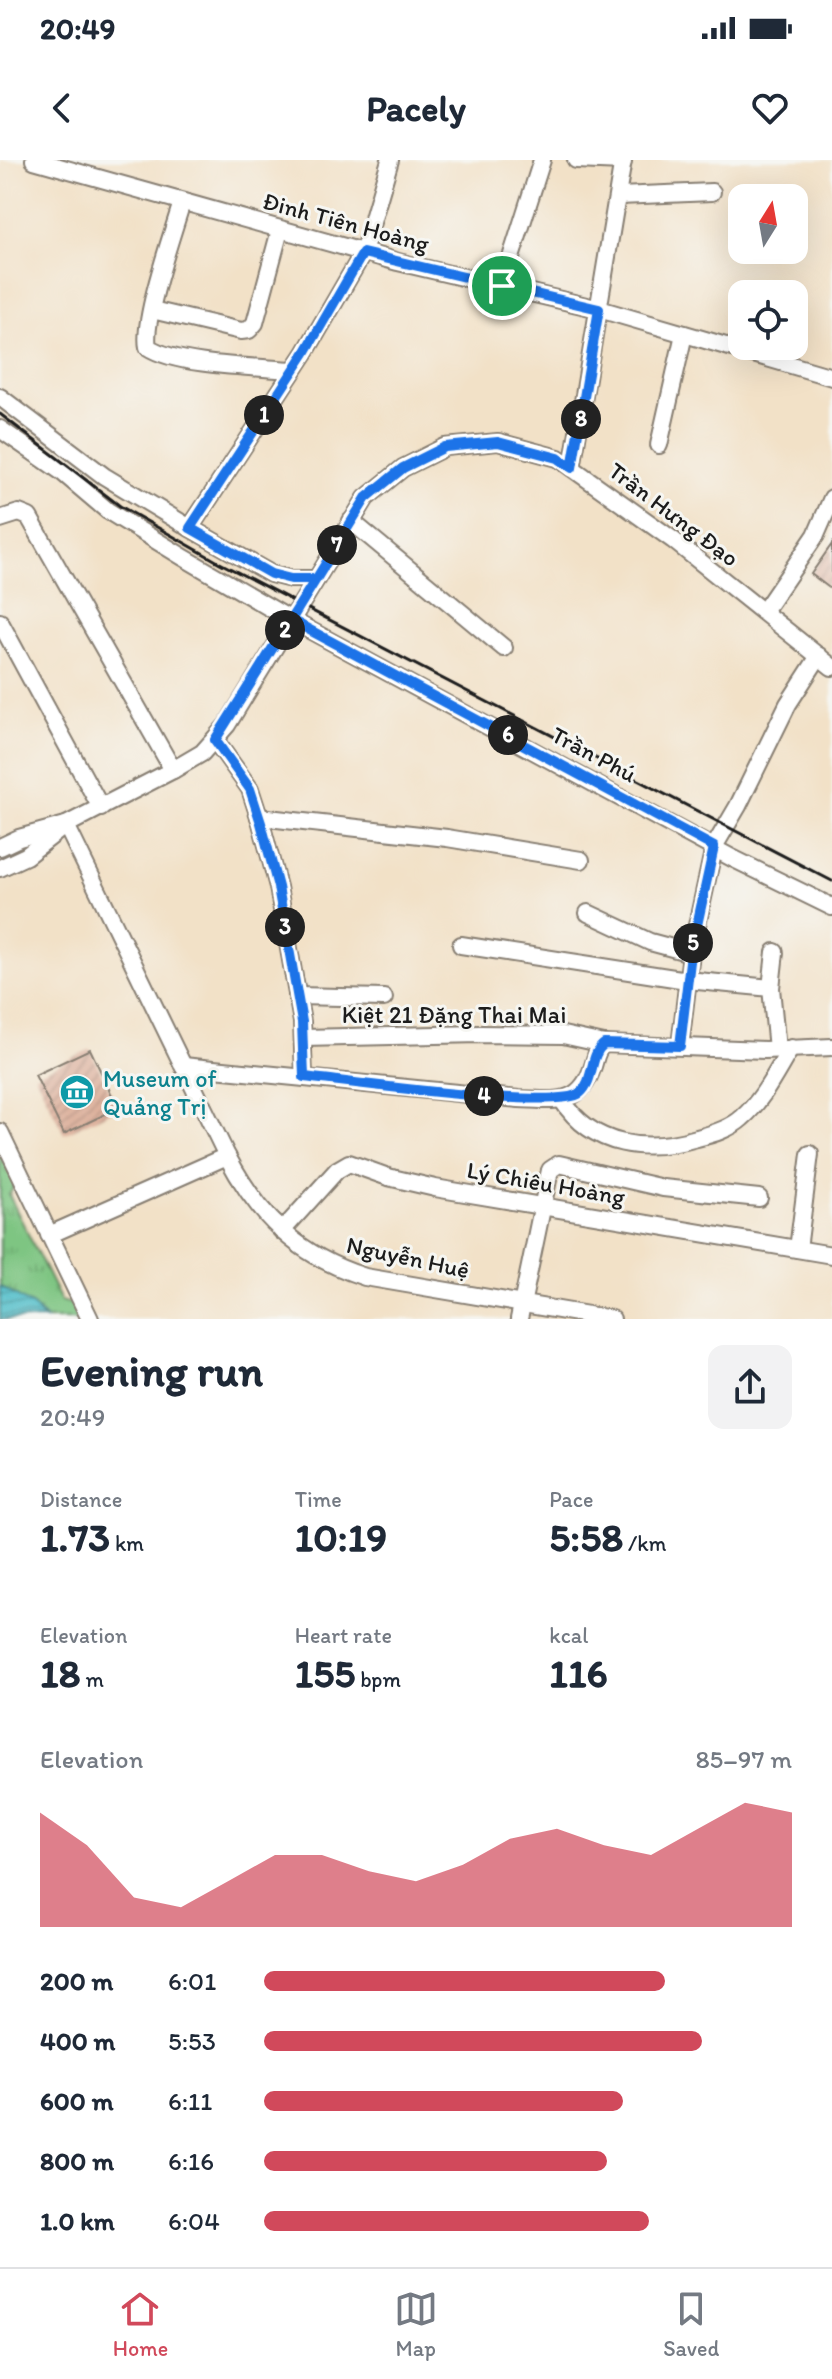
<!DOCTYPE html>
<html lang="en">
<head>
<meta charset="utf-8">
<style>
  body { margin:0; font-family:Itim,sans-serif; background:#f2f2f3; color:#1f2937; height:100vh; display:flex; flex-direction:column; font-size:30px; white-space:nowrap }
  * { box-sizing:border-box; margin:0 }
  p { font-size:26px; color:#747a83 }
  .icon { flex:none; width:44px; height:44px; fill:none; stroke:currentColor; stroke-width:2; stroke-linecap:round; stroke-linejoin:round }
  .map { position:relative; height:1159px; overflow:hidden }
  .side { display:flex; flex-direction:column; background:#fff; flex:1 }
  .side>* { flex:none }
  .needle { width:52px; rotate:11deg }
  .tools { position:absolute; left:728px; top:24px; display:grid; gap:16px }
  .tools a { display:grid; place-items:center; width:80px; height:80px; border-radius:16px; background:#fff; box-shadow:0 8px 32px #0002; font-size:40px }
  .pin { position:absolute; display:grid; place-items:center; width:68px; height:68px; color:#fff; margin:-34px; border:4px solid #fff; border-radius:50%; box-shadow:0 2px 8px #0007 }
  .km { position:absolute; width:40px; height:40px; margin:-20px; border-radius:50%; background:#222; color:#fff; font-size:22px; line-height:40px; text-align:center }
  .round { display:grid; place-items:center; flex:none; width:84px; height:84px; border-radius:16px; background:#f2f2f3 }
  .overview { display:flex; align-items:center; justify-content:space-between; height:136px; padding:0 40px }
  h1 { font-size:44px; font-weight:800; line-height:60px }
  .metrics { display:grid; grid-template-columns:repeat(3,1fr); gap:12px; height:136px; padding:8px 40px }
  .metrics div { display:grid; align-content:center }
  .metrics b { font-size:40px; font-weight:800 }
  .metrics small { font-size:22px; font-weight:400 }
  .metrics p { font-size:22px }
  .chart { height:224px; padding:16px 40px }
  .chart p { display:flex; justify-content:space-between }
  .chart svg { width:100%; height:144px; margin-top:8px; fill:#d1495b; opacity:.7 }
  ul { padding:0 40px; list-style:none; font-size:26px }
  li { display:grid; grid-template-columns:128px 96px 1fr; align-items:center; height:60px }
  li i { height:20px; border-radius:10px; background:#d1495b }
  .status { display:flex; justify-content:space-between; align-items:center; height:56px; padding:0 40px; background:#fff; direction:ltr }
  .status svg { height:22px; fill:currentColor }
  header { display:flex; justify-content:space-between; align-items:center; height:104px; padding:0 40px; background:#fff; font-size:36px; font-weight:800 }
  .tabs { display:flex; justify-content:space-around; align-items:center; height:112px; border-top:2px solid #e0e1e3; background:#fff; font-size:22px; color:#747a83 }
  .tabs a { display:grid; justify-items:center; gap:4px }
  .tabs .current { color:#d1495b }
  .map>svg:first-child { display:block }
</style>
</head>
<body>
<div class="status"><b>20:49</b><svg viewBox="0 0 49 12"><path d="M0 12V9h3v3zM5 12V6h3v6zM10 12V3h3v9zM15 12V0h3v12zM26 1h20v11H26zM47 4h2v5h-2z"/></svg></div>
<header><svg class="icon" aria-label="back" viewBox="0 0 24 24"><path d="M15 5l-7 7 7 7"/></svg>Pacely<svg class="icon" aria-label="heart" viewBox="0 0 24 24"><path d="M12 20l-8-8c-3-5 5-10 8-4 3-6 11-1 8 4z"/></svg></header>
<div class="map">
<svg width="832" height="1159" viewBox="0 0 832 1159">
  <defs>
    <pattern id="park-tufts" width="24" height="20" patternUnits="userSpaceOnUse" patternTransform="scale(2)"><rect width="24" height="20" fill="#7ec582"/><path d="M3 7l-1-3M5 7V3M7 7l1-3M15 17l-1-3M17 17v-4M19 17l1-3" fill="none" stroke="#6ca970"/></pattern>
    <pattern id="water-rules" width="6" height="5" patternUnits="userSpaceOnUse" patternTransform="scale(2)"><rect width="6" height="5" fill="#51bec9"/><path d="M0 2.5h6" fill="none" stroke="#429aa2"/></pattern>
    <pattern id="building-hatch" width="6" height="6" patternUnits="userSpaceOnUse" patternTransform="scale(2)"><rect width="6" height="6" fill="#dbad98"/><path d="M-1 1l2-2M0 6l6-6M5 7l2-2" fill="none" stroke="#bb9482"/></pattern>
  </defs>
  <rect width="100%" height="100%" fill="#f6f6f2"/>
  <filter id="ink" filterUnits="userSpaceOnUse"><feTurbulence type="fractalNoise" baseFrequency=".0125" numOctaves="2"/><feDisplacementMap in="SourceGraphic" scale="16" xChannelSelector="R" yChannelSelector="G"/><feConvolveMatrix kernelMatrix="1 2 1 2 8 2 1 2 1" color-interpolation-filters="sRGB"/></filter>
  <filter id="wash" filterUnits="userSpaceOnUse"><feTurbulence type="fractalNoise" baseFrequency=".006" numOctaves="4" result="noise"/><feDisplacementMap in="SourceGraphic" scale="32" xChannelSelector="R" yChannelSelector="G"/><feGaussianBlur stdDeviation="1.8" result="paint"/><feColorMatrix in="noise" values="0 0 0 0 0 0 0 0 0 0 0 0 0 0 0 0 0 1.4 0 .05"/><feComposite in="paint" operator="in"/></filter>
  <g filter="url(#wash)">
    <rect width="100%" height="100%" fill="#f2e1c7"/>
    <path fill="url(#park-tufts)" stroke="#4d704f" stroke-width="2" d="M 0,990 L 16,1024 L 9,1035 L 61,1141 L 76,1145 L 82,1159 L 0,1159 Z"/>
    <path fill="url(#water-rules)" stroke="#366d72" stroke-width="2" d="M 0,1126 L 33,1146 L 46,1159 L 0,1159 Z"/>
    <g id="blocks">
      <g fill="url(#building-hatch)">
        <path d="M 832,384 L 832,430 L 811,414 Z"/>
        <path d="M 90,889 L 118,948 L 64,974 L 35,915 Z"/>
      </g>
    </g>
  </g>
  <g filter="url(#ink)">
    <use href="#blocks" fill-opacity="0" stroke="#877e72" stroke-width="2"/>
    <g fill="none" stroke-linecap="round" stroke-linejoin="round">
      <g stroke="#877e72" stroke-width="20">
        <g id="minor">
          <path d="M 34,0 L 398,102 L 599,149 L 832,217"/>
          <path d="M 576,0 L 623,2"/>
          <path d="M 619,36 L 712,32"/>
          <path d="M 182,42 C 173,72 142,161 148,187 C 177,206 257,207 293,210"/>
          <path d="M 502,126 L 542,0"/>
          <path d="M 152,150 L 241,171 L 249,170 L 255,163 L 280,70"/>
          <path d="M 0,237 L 104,316 L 190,368 L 271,414 L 291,419 L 316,419"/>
          <path d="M 0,269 L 62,312 L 108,351 L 183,397 L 291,460 L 732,698 L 832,747"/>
          <path d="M 659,285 L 684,174"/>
          <path d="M 572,308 L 623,0"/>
          <path d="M 0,359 L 19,353 L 29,357 L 173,610"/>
          <path d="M 351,361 L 504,488"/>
          <path d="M 190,368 L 305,193 L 363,93 L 390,0"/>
          <path d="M 764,451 L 816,375 L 832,338"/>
          <path d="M 0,462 L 101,648"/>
          <path d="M 215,580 L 250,629 L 261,663 L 278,727 L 302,862 L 304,917"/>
          <path d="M 259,657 L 447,678 L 581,700"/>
          <path d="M 66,665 L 227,996 C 259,1057 298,1096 365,1117 L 612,1159"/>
          <path d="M 0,687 L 19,678 L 66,665 L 173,610 L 202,593 L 227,565 L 366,338 L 403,308 L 445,287 L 498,282 L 558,298 L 673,380 L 832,507"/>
          <path d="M 0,708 L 26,696 L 58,671"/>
          <path d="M 588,753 L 650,782 L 691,793"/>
          <path d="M 461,785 L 687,820 L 771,828 L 777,889"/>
          <path d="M 771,828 L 775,792"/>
          <path d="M 297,836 L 384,838"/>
          <path d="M 303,878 L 480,874 L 563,875 L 604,884"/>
          <path d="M 680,886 L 691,793 L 714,687 L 738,646 L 788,544 L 819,496"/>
          <path d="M 183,906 L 519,939 C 555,940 580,947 593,906 C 596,897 596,890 604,884 L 765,890 L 832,887"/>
          <path d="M 562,940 C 593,988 646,993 697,978 C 713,974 730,969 742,958 C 763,940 776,912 791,888"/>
          <path d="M 0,972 L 90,1159"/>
          <path d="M 282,1071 L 337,1010 L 349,1003 L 388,1017 L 435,1028 L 832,1095"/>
          <path d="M 49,1075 L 227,996"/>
          <path d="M 798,1089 L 810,994"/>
          <path d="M 519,1159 L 550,1010 L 559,1004 L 663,1028 L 759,1038"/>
        </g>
      </g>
      <use href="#minor" stroke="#fff" stroke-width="16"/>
      <path stroke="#1c1c1c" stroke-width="3" d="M 0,254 L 120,346 L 220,403 L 832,721"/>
    </g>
  </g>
  <g fill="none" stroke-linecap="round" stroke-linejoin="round" filter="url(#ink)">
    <g stroke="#fff" stroke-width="16">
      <path id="route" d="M 502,126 L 363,93 L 305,193 L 190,368 L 271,414 L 291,419 L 316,419 L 215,580 L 250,629 L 261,663 L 278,727 L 302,862 L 304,917 C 345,921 557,951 580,933 C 595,920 589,895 604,884 L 680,886 L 691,793 L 714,687 L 291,460 L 366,338 L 403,308 L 445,287 L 498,282 L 558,298 L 572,308 L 599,149 L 502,126"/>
    </g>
    <use href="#route" stroke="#1a73e8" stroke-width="10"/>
  </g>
  <defs>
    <g id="museum-disc" transform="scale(1.8)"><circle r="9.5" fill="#0f9aa8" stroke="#f6f6f2"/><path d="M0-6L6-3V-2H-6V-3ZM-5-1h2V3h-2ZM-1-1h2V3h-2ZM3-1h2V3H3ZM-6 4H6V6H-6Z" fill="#fff"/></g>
  </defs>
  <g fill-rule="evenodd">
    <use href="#museum-disc" x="77" y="932"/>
  </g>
  <g text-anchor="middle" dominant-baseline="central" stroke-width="6" stroke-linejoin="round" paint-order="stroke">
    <g font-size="24" fill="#1c1c1c" stroke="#f6f6f2">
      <text transform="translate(346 62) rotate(15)">Đinh Tiên Hoàng</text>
      <text transform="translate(674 354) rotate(37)">Trần Hưng Đạo</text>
      <text transform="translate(594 594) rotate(28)">Trần Phú</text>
      <text x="454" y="854">Kiệt 21 Đặng Thai Mai</text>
      <text transform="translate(546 1023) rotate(10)">Lý Chiêu Hoàng</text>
      <text transform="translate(408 1097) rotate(12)">Nguyễn Huệ</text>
    </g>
    <g font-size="24" fill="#0d838f" stroke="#f6f6f2" text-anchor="start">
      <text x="103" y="918">Museum of<tspan x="103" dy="28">Quảng Trị</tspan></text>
    </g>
  </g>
</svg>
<div class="tools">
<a><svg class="needle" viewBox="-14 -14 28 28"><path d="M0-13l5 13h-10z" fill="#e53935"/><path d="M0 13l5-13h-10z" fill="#747a83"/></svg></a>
<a><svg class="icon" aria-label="locate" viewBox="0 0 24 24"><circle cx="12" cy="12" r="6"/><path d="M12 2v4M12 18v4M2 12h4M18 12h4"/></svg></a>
</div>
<div class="pin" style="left:502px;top:126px;background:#1e9e55"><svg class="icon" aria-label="arrive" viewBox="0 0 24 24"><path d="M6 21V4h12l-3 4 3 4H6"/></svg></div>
<b class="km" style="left:264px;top:255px">1</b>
<b class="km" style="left:285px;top:470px">2</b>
<b class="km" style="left:285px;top:767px">3</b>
<b class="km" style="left:484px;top:936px">4</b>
<b class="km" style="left:693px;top:783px">5</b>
<b class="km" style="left:508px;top:575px">6</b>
<b class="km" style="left:337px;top:385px">7</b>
<b class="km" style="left:581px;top:259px">8</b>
</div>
<section class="side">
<div class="overview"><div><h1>Evening run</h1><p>20:49</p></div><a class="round"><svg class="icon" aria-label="share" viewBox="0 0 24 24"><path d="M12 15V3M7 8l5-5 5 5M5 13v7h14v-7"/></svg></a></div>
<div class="metrics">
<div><p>Distance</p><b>1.73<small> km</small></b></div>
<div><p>Time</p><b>10:19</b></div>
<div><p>Pace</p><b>5:58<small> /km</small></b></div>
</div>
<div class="metrics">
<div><p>Elevation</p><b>18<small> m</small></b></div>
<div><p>Heart rate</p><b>155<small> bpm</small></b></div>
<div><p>kcal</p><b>116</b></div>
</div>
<div class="chart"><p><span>Elevation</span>85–97 m</p>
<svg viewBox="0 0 160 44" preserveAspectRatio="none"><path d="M0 44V9L10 19L20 35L30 38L40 30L50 22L60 22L70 27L80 30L90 25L100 17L110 14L120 19L130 22L140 14L150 6L160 9V44z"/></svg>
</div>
<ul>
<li><b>200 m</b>6:01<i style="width:76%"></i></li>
<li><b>400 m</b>5:53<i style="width:83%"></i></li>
<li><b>600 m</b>6:11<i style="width:68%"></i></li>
<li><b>800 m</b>6:16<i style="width:65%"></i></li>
<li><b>1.0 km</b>6:04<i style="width:73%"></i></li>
</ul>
</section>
<nav class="tabs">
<a class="current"><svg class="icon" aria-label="home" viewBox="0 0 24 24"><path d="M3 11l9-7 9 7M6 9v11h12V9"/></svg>Home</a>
<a><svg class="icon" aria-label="map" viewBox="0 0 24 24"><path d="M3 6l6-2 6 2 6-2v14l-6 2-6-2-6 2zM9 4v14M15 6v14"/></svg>Map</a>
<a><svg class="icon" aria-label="saved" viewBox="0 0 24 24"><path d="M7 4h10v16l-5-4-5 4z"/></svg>Saved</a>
</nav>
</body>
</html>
